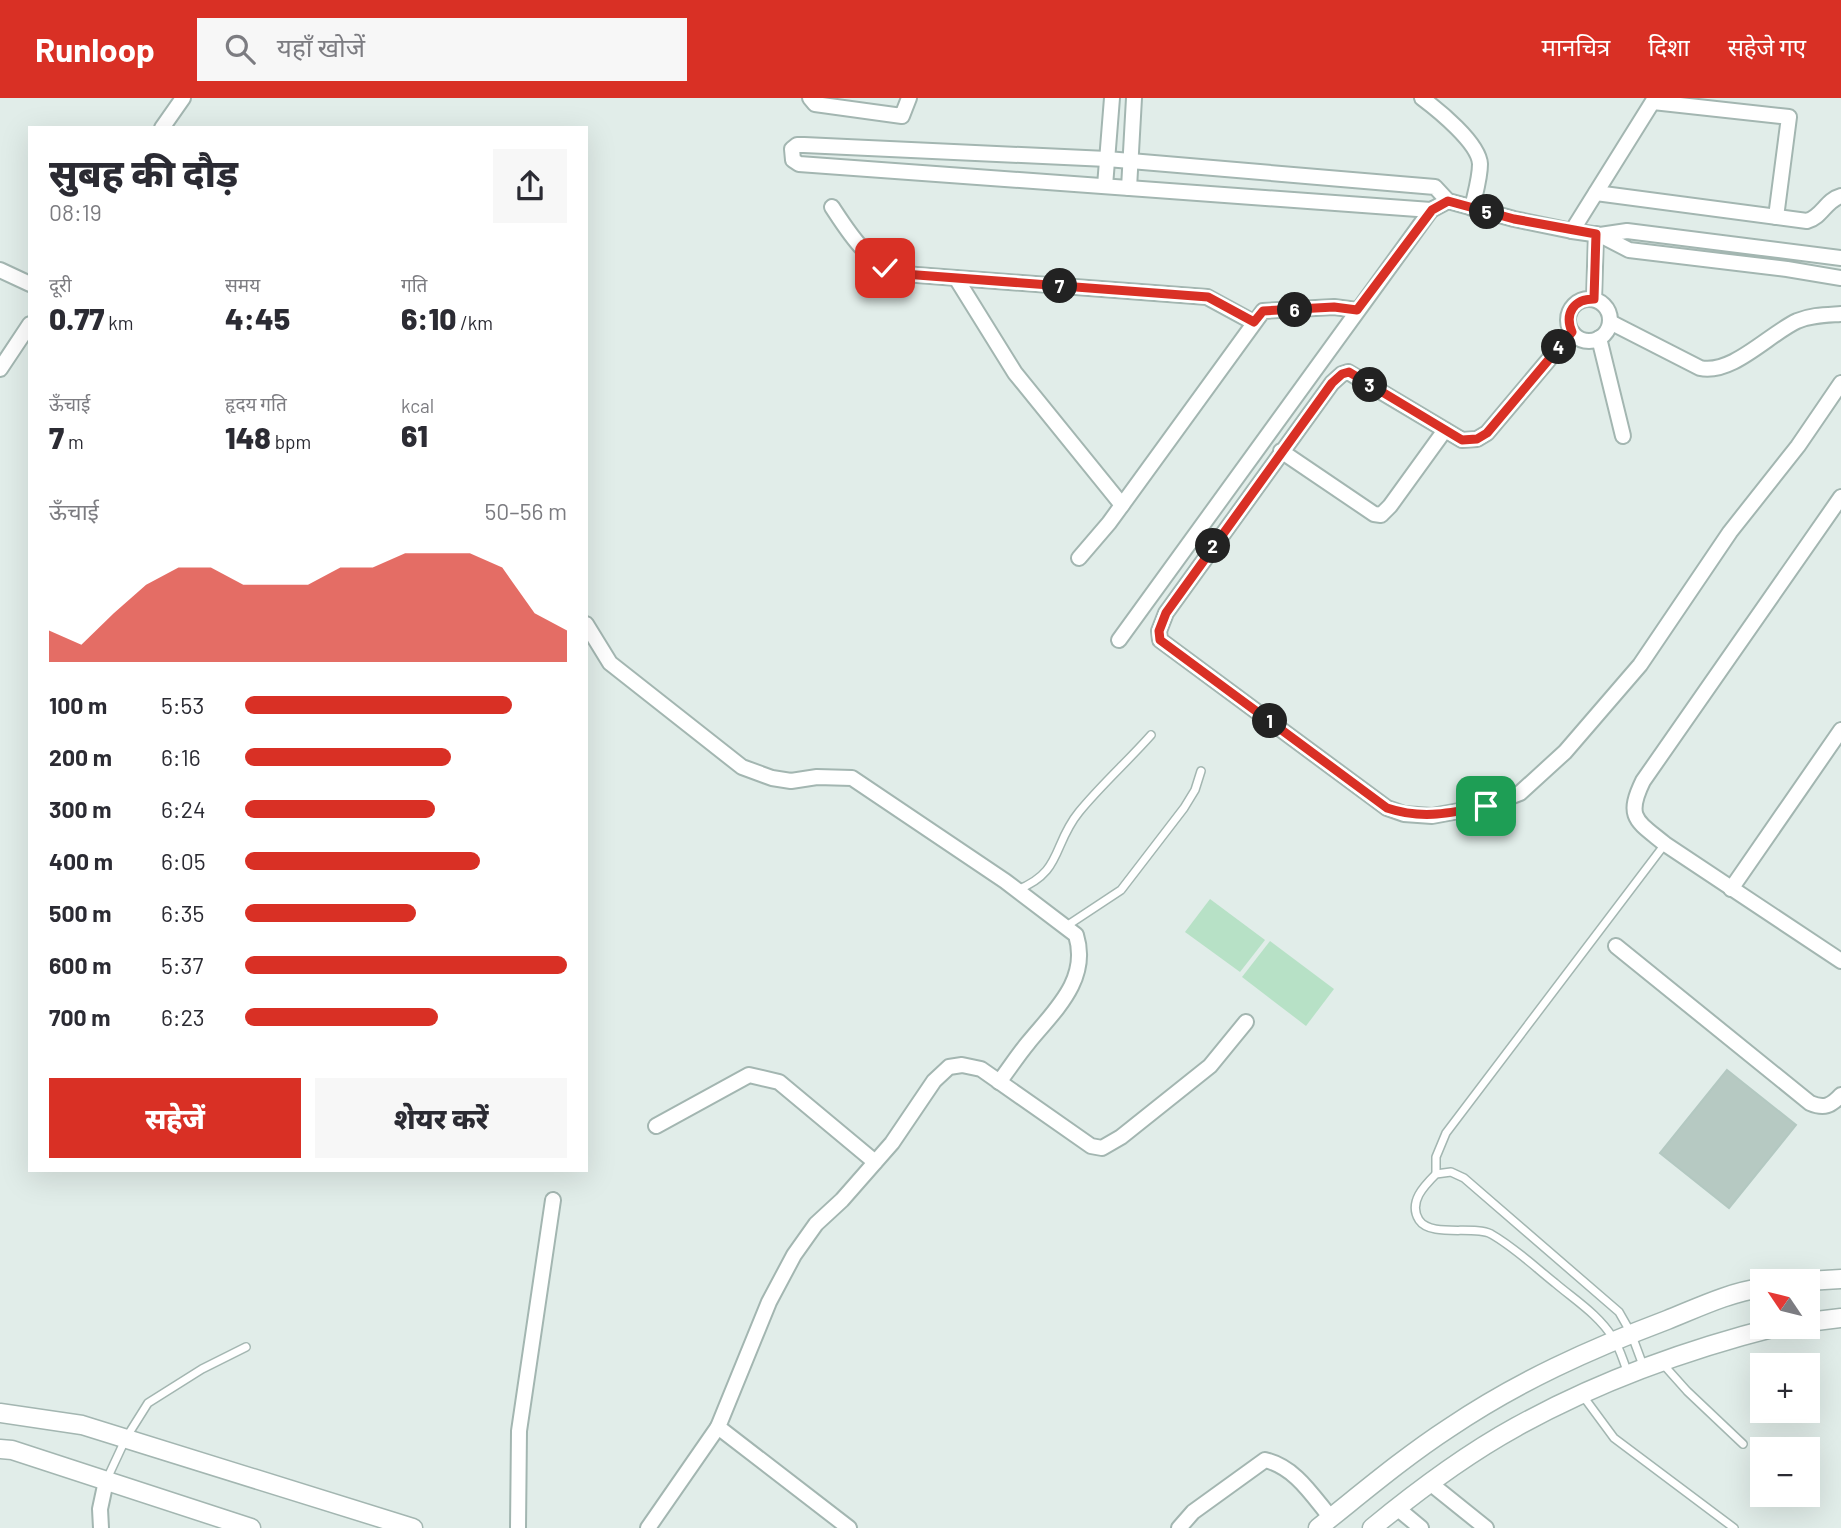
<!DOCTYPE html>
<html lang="hi">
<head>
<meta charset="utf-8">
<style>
  body { margin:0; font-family:Barlow,"Noto Sans Devanagari",sans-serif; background:#f7f7f7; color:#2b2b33; height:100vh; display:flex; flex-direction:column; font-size:26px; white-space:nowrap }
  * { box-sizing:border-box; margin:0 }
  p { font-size:23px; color:#7c7c81 }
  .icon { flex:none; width:38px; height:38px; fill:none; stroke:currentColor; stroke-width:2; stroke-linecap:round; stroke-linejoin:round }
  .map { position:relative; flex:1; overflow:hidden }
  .side { position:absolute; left:28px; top:28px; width:560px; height:1046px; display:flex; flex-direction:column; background:#fff; border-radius:0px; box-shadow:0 7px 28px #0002 }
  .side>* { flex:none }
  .needle { width:46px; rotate:305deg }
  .controls { position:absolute; left:1750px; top:1171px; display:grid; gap:14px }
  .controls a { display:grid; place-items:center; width:70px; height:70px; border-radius:0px; background:#fff; box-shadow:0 7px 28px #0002; font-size:35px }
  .pin { position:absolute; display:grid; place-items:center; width:60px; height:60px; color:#fff; margin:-30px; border-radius:14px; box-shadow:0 4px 10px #0006 }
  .km { position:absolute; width:35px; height:35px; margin:-18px; border-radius:50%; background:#222; color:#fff; font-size:19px; line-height:35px; text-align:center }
  .round { display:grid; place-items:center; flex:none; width:74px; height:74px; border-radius:0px; background:#f7f7f7 }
  .headline { display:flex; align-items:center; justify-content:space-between; height:119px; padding:0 21px }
  h1 { font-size:38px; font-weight:800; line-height:52px }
  .metrics { display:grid; grid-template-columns:repeat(3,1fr); gap:10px; height:119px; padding:7px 21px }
  .metrics div { display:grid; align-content:center }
  .metrics b { font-size:30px; font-weight:800 }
  .metrics small { font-size:19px; font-weight:400 }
  .metrics p { font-size:19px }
  .chart { height:196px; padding:14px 21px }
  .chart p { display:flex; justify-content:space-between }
  .chart svg { width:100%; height:126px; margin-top:7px; fill:#d93025; opacity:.7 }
  .action { display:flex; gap:14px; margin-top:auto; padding:14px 21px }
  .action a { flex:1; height:80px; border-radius:0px; background:#d93025; color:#fff; font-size:28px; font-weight:800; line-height:80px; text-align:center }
  .action a+a { background:#f7f7f7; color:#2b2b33 }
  ul { padding:0 21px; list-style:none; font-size:23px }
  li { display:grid; grid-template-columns:112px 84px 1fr; align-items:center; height:52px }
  li i { height:18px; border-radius:9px; background:#d93025 }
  header { display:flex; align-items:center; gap:42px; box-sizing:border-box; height:98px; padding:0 35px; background:#d93025; color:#fff }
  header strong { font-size:33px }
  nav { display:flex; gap:38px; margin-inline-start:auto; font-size:24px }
  .search { width:490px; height:63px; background:#f7f7f7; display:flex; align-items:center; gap:18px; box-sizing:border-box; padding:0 24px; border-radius:0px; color:#7c7c81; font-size:26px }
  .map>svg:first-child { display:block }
</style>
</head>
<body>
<header>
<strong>Runloop</strong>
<div class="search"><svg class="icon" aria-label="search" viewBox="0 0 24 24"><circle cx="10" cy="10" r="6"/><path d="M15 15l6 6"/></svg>यहाँ खोजें</div>
<nav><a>मानचित्र</a><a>दिशा</a><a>सहेजे गए</a></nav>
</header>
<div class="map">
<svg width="1841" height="1430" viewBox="0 0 1841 1430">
  <rect width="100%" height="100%" fill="#e1ede9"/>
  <g fill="#b7e1c6">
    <path d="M 1210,801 L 1265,842 L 1240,874 L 1185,834 Z"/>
    <path d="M 1270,843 L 1334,891 L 1306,928 L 1242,879 Z"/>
  </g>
  <path fill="#b6c9c2" stroke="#b3c8c1" stroke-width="2" d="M 1727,972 L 1796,1027 L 1729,1110 L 1660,1055 Z"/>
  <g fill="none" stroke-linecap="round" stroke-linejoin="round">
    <g stroke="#a3b6b1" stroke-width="10">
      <g id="service">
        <path d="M 1017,792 C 1063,774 1052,747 1079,714 C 1101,687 1128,663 1151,637"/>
        <path d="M 1065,829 L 1121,792 L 1184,710 L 1195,692 L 1201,673"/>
        <path d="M 1436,1076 L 1436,1059 L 1446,1035 L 1665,746"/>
        <path d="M 1662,1265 L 1687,1293 L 1743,1346"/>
        <path d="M 1628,1275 C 1623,1263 1620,1250 1613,1240 C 1599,1217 1575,1202 1555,1185 C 1535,1169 1514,1149 1491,1136 C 1473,1127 1431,1140 1419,1122 C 1408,1104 1424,1088 1436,1076 L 1451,1074 L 1464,1080 L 1619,1214 L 1631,1235 L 1644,1270"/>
        <path d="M 1583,1298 L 1614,1340 L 1734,1430"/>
        <path d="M 106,1383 L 126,1340 L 148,1305 L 202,1271 L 246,1249"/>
      </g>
    </g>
    <g stroke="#a3b6b1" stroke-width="18">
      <g id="minor">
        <path d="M 810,0 L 815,6 L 902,18 L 909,0"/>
        <path d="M 1422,0 C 1438,12 1479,45 1480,66 C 1480,80 1475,96 1472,110"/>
        <path d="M 1653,4 L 1789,19 L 1776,119"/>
        <path d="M 162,30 L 183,0"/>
        <path d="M 1105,88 L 1112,0"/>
        <path d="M 1129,90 L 1134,0"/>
        <path d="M 1596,95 L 1807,123 C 1822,119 1826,102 1841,98"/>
        <path d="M 1448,103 L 1431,112 L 799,66 L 793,62 L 792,51 L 797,47 L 804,47 L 1107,61 L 1435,89 L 1448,103 L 1514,121 L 1572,133 L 1600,137"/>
        <path d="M 832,109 C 853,141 866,163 904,176 L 1207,199 L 1253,224"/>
        <path d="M 1572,133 L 1655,0"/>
        <path d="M 1841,160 L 1627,133 L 1600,137 L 1629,152 L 1787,171 L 1841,180"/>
        <path d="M 0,172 L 30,186"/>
        <path d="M 956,180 L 1015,275 L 1122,407"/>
        <path d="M 1594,201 L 1596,136"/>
        <circle cx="1589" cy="222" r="21"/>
        <path d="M 1610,224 L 1700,270 C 1732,277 1769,236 1797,223 C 1811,217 1826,217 1841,216"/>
        <path d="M 1572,234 L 1487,335 L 1477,341 L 1462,342 L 1348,274 L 1342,276 L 1332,285 L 1166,515 L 1159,533 L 1160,542 L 1387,710 L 1404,716 L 1432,718 L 1486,708 L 1520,695 L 1565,654 L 1640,567 L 1730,434 L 1798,348 L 1841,285"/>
        <path d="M 1599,240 L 1623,338"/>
        <path d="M 0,271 L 30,226"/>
        <path d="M 1281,353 L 1374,416 L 1381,417 L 1390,408 L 1445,332"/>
        <path d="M 1841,399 L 1643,683 C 1625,720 1637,723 1665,746 L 1841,863"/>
        <path d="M 1079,460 L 1109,425 L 1263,213 L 1334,209 L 1357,212"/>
        <path d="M 586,526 L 610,565 L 742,669 L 772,680 L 791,683 L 817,679 L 852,680 L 1005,783 L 1076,837 C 1090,882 1054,913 1028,945 C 1018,957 1009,971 999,984"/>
        <path d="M 1119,542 L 1431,112"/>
        <path d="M 1731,791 L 1841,632"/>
        <path d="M 1616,848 L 1810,1005 C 1824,1011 1831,1008 1841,997"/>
        <path d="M 656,1028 L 749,977 L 779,984 L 875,1064"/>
        <path d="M 1430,1385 L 1486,1430"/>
        <path d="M 1397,1410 L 1421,1430"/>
        <path d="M 101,1430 L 100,1411 L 106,1383"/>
        <path d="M 518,1430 L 519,1333 L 553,1102"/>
        <path d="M 648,1430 L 718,1329"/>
        <path d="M 849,1430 L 718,1329 L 769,1204 L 794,1157 L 816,1126 L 842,1102 L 892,1045 L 934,983 L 949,969 L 962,967 L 981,971 L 1091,1048 L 1102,1050 L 1121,1039 L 1210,968 L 1246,924"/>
        <path d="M 1179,1430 L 1193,1414 L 1265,1362 C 1295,1369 1312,1397 1331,1420"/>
      </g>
    </g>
    <g stroke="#a3b6b1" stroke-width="21">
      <g id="tertiary">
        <path d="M 1808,1183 L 1841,1181"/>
        <path d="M 1808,1224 L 1841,1220"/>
        <path d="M 0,1315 L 82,1327 L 413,1430"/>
        <path d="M 0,1351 L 12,1352 L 251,1430"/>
        <path d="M 1318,1430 C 1361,1396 1403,1360 1449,1330 C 1517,1284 1590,1251 1667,1222 C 1697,1210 1730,1194 1762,1190"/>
        <path d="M 1372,1430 C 1417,1393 1465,1357 1516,1329 C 1599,1283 1688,1251 1780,1228"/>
      </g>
    </g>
    <use href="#service" stroke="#fff" stroke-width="7"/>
    <use href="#minor" stroke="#fff" stroke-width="14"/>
    <use href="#tertiary" stroke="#fff" stroke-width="18"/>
  </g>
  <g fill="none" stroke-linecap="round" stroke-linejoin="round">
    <g stroke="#fff" stroke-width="14">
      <path id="route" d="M 885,170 L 904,176 L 1208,199 L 1254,224 L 1263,213 L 1334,209 L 1357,212 L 1432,112 L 1448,103 L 1514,121 L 1596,136 L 1594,201 C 1574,201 1564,215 1572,234 L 1487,335 L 1477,341 L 1462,342 L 1349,274 L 1342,276 L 1332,285 L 1166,515 L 1159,533 L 1160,542 L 1387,710 C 1423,722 1450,715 1486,708"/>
    </g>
    <use href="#route" stroke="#d93025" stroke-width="9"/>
  </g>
</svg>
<div class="controls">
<a><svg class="needle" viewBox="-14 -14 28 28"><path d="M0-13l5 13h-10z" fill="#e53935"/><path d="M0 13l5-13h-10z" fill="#7c7c81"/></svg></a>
<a>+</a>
<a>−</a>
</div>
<div class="pin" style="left:1486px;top:708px;background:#1e9e55"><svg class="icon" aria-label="arrive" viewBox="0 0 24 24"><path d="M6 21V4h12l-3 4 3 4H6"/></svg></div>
<div class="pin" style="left:885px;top:170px;background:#d93025"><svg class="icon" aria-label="check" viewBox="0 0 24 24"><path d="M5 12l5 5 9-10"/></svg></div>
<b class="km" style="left:1270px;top:623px">1</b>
<b class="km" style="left:1213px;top:448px">2</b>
<b class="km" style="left:1370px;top:287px">3</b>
<b class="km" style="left:1559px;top:249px">4</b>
<b class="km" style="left:1487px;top:114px">5</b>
<b class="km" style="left:1295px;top:212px">6</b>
<b class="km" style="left:1060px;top:188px">7</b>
<section class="side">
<div class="headline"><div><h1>सुबह की दौड़</h1><p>08:19</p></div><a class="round"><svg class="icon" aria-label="share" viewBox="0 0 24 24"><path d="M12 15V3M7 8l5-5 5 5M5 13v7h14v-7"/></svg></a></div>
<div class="metrics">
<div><p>दूरी</p><b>0.77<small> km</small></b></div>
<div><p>समय</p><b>4:45</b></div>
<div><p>गति</p><b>6:10<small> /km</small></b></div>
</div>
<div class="metrics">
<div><p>ऊँचाई</p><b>7<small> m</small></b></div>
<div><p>हृदय गति</p><b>148<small> bpm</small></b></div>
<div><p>kcal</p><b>61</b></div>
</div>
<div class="chart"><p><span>ऊँचाई</span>50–56 m</p>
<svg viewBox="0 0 160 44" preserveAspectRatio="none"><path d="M0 44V33L10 38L20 27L30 17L40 11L50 11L60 17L70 17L80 17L90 11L100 11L110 6L120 6L130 6L140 11L150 27L160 33V44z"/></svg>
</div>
<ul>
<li><b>100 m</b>5:53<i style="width:83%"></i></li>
<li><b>200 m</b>6:16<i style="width:64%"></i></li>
<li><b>300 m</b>6:24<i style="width:59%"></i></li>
<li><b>400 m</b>6:05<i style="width:73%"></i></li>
<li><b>500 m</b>6:35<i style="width:53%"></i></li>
<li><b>600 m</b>5:37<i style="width:100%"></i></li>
<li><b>700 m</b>6:23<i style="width:60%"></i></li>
</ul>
<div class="action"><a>सहेजें</a><a>शेयर करें</a></div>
</section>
</div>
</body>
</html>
